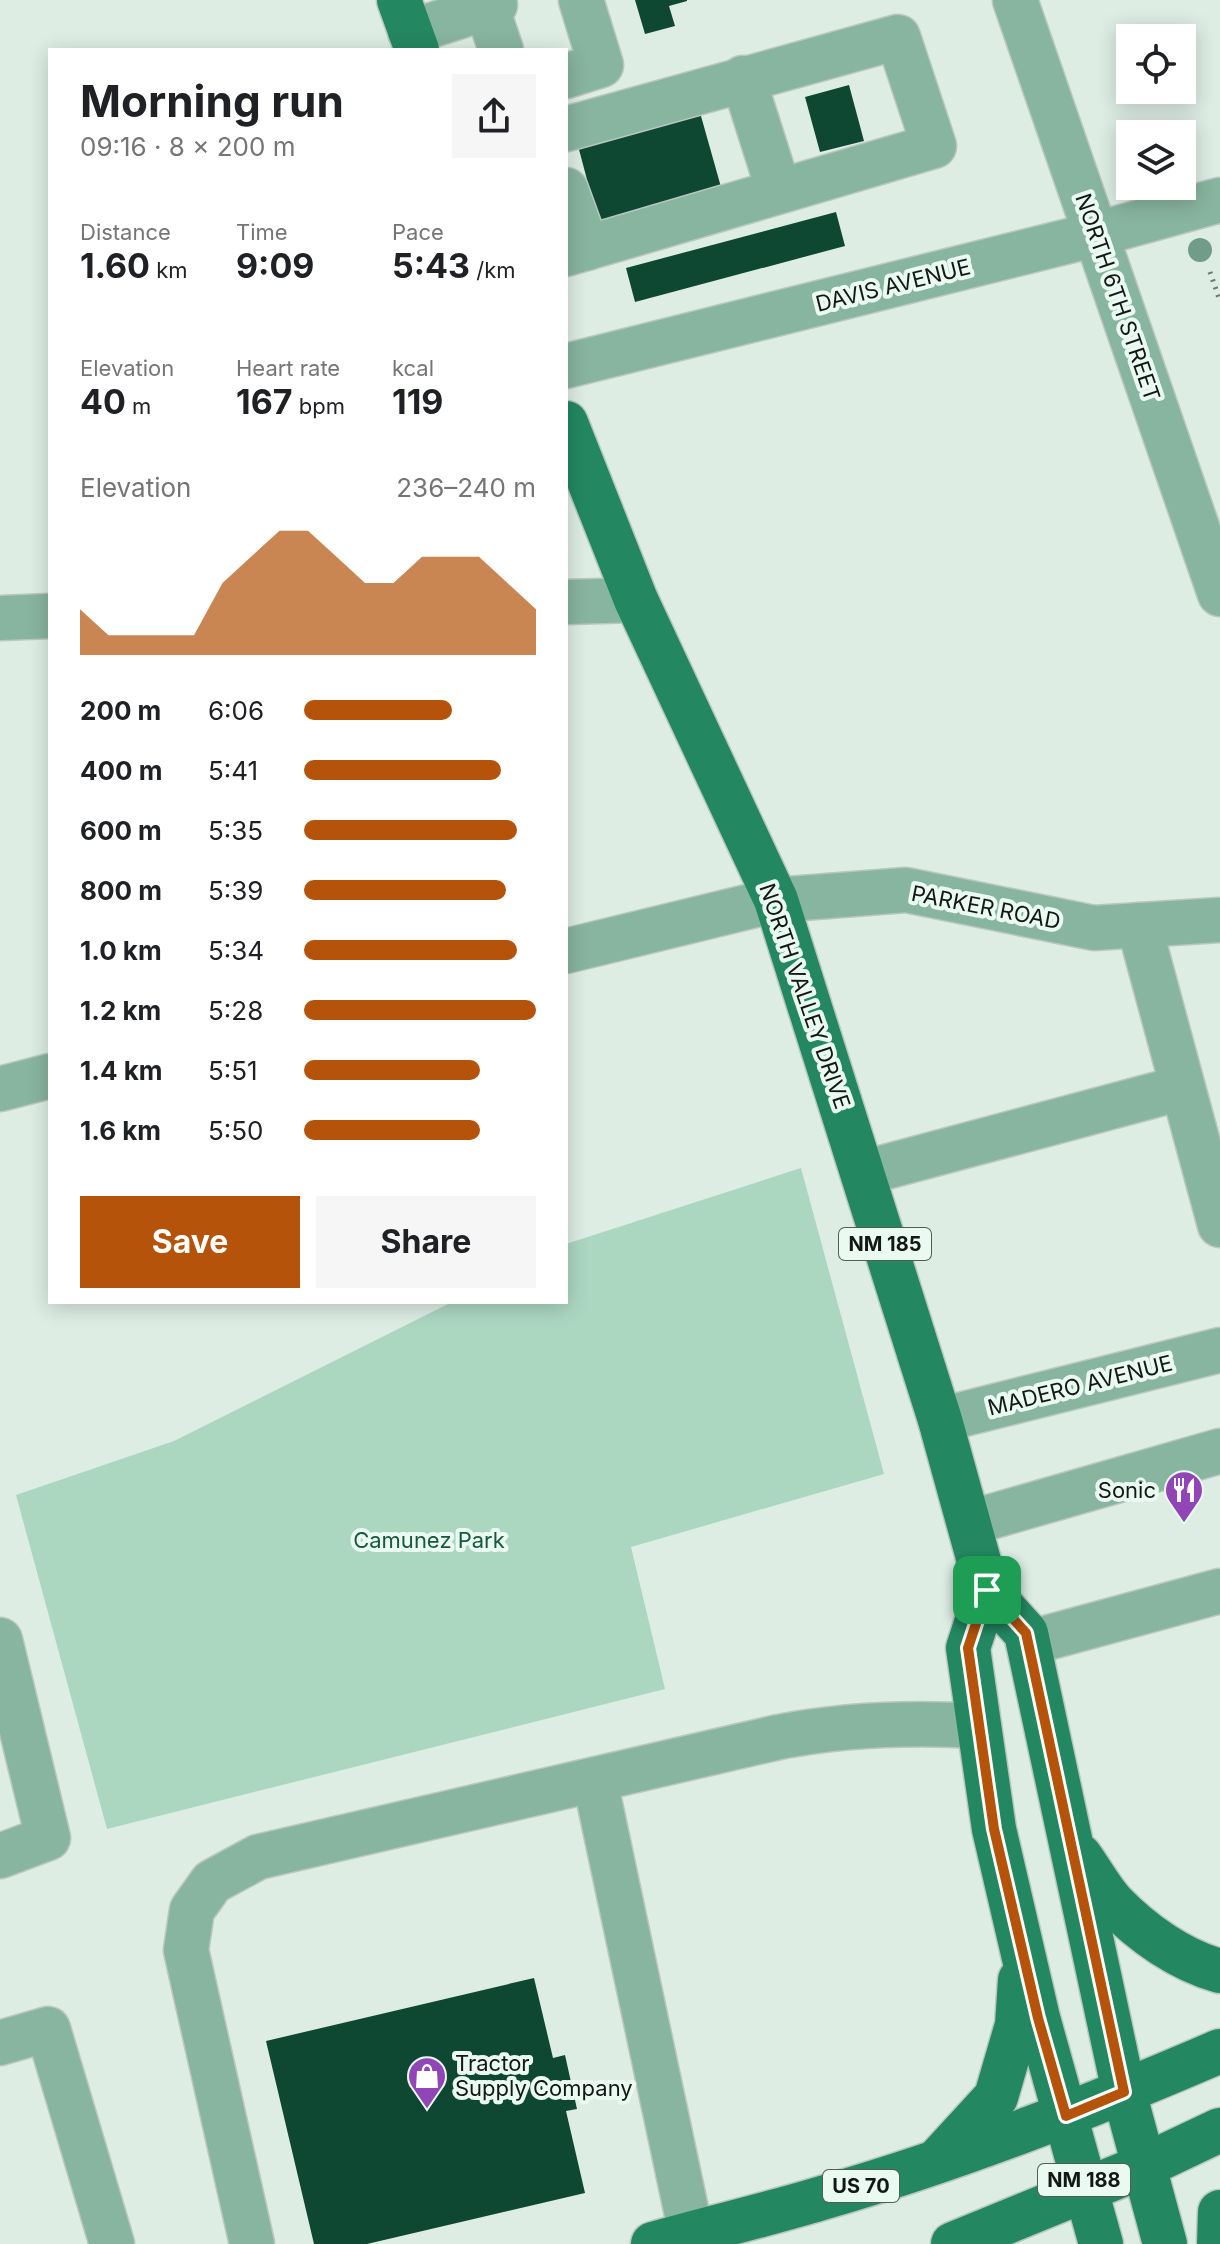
<!DOCTYPE html>
<html lang="en">
<head>
<meta charset="utf-8">
<style>
  body { margin:0; font-family:Inter,sans-serif; background:#f6f6f6; color:#202124; height:100vh; display:flex; flex-direction:column; font-size:30px; white-space:nowrap }
  * { box-sizing:border-box; margin:0 }
  p { font-size:26px; color:#757577 }
  .icon { flex:none; width:44px; height:44px; fill:none; stroke:currentColor; stroke-width:2; stroke-linecap:round; stroke-linejoin:round }
  .map { position:relative; flex:1; overflow:hidden }
  .panel { position:absolute; left:48px; top:48px; width:520px; height:1256px; display:flex; flex-direction:column; background:#fff; border-radius:0px; box-shadow:0 4px 20px #0003 }
  .panel>* { flex:none }
  .controls { position:absolute; left:1116px; top:24px; display:grid; gap:16px }
  .controls a { display:grid; place-items:center; width:80px; height:80px; border-radius:0px; background:#fff; box-shadow:0 4px 20px #0003; font-size:40px }
  .pin { position:absolute; display:grid; place-items:center; width:68px; height:68px; color:#fff; margin:-34px; border-radius:16px; box-shadow:0 4px 12px #0006 }
  .round { display:grid; place-items:center; flex:none; width:84px; height:84px; border-radius:0px; background:#f6f6f6 }
  .head { display:flex; align-items:center; justify-content:space-between; height:136px; padding:0 32px }
  h1 { font-size:44px; font-weight:700; line-height:60px }
  .metrics { display:grid; grid-template-columns:repeat(3,1fr); gap:12px; height:136px; padding:8px 32px }
  .metrics div { display:grid; align-content:center }
  .metrics b { font-size:34px; font-weight:700 }
  .metrics small { font-size:22px; font-weight:400 }
  .metrics p { font-size:22px }
  .chart { height:224px; padding:16px 32px }
  .chart p { display:flex; justify-content:space-between }
  .chart svg { width:100%; height:144px; margin-top:8px; fill:#b45309; opacity:.7 }
  .cta { display:flex; gap:16px; margin-top:auto; padding:16px 32px }
  .cta a { flex:1; height:92px; border-radius:0px; background:#b45309; color:#fff; font-size:32px; font-weight:700; line-height:92px; text-align:center }
  .cta a+a { background:#f6f6f6; color:#202124 }
  ul { padding:0 32px; list-style:none; font-size:26px }
  li { display:grid; grid-template-columns:128px 96px 1fr; align-items:center; height:60px }
  li i { height:20px; border-radius:10px; background:#b45309 }
  .map>svg:first-child { display:block }
</style>
</head>
<body>
<div class="map">
<svg width="1220" height="2244" viewBox="0 0 1220 2244">
  <rect width="100%" height="100%" fill="#ddede4"/>
  <path fill="#abd7c1" d="M 801,1168 L 884,1474 L 631,1547 L 665,1689 L 107,1829 L 16,1495 L 174,1441 L 452,1302 L 566,1302 L 566,1244 Z"/>
  <g fill="#0f4832">
    <path d="M 635,0 L 687,0 L 687,1 L 669,6 L 675,26 L 645,34 Z"/>
    <path d="M 849,85 L 864,141 L 820,152 L 805,97 Z"/>
    <path d="M 699,109 L 721,187 L 598,221 L 577,142 Z"/>
    <path d="M 836,212 L 845,246 L 635,302 L 626,268 Z"/>
    <path d="M 534,1978 L 553,2058 L 565,2055 L 577,2109 L 566,2111 L 585,2193 L 367,2244 L 314,2244 L 266,2041 Z"/>
  </g>
  <g fill="none" stroke-linecap="round" stroke-linejoin="round">
    <g stroke="#b8c7bf" stroke-width="47">
      <g id="minor">
        <path d="M 484,0 L 501,50"/>
        <path d="M 1015,0 L 1220,594"/>
        <path d="M 410,32 L 495,5"/>
        <path d="M 566,76 L 601,65 L 581,0"/>
        <path d="M 743,78 L 779,191"/>
        <path d="M 566,129 L 898,37 L 934,146 L 566,254"/>
        <path d="M 566,190 L 587,248"/>
        <path d="M 566,366 L 1097,234 L 1220,200"/>
        <path d="M 566,602 L 636,600"/>
        <path d="M 0,618 L 50,616"/>
        <path d="M 1139,925 L 1220,1225"/>
        <path d="M 566,951 L 776,900 L 906,890 L 1094,928 L 1220,920"/>
        <path d="M 0,1089 L 50,1076"/>
        <path d="M 863,1173 L 1181,1088"/>
        <path d="M 940,1420 L 1220,1350"/>
        <path d="M 969,1523 L 1220,1451"/>
        <path d="M 0,1640 L 48,1838 L 0,1856"/>
        <path d="M 1028,1643 L 1220,1591"/>
        <path d="M 595,1781 L 691,2233"/>
        <path d="M 0,2043 L 48,2029 L 112,2244"/>
        <path d="M 252,2244 L 186,1950 L 192,1910 L 212,1882 L 258,1857 L 779,1737 C 846,1724 911,1722 979,1726"/>
      </g>
    </g>
    <g stroke="#b8c7bf" stroke-width="47">
      <g id="major">
        <path d="M 399,0 L 417,50"/>
        <path d="M 566,423 L 636,600 L 776,900 L 940,1420 L 987,1590 L 1026,1633 L 1124,2092 L 1165,2244"/>
        <path d="M 987,1590 L 968,1648 L 994,1829 L 1038,2018 L 1101,2244"/>
        <path d="M 1080,1856 C 1091,1871 1101,1890 1113,1903 C 1142,1933 1180,1960 1220,1971"/>
        <path d="M 940,2158 L 996,2097 L 1017,2025 L 1020,1980"/>
        <path d="M 653,2244 C 709,2228 766,2215 822,2198 C 958,2159 1090,2107 1220,2051"/>
        <path d="M 953,2244 L 1144,2166 L 1220,2130"/>
        <path d="M 1219,2244 L 1220,2212"/>
      </g>
    </g>
    <path stroke="#6f7973" stroke-width="5" stroke-dasharray="2 6" stroke-linecap="butt" d="M 1210,272 L 1220,301"/>
    <use href="#minor" stroke="#88b59f" stroke-width="44"/>
    <use href="#major" stroke="#238862" stroke-width="44"/>
  </g>
  <circle fill="#709c89" cx="1200" cy="250" r="12"/>
  <g fill="none" stroke-linecap="round" stroke-linejoin="round">
    <g stroke="#fff" stroke-width="16">
      <path id="route" d="M 987,1590 L 1026,1633 L 1124,2092 L 1066,2116 L 1038,2018 L 994,1829 L 968,1648 Z"/>
    </g>
    <use href="#route" stroke="#b45309" stroke-width="10"/>
  </g>
  <defs>
    <g id="restaurant-pin" transform="scale(2)"><path d="M0 17L-7.5 6A9.5 9.5 0 1 1 7.5 6Z" fill="#9145b7" stroke="#eafaf2"/><path d="M-5-6h1v4h1v-4h1v4h1v-4h1v5L-1.5 .5V6h-2V.5L-5-1ZM5-6V6H3V1.5H1.5Q1.5-4 5-6Z" fill="#fff"/></g>
    <g id="shop-pin" transform="scale(2)"><path d="M0 17L-7.5 6A9.5 9.5 0 1 1 7.5 6Z" fill="#9145b7" stroke="#eafaf2"/><path d="M-5-2.5h2.3a2.7 3.5 0 0 1 5.4 0H5L5.5 6h-11ZM-1.5-2.5h3a1.5 2.3 0 0 0-3 0Z" fill="#fff"/></g>
  </defs>
  <g fill-rule="evenodd">
    <use href="#restaurant-pin" x="1184" y="1490"/>
    <use href="#shop-pin" x="427" y="2076"/>
  </g>
  <g text-anchor="middle" dominant-baseline="central" stroke-width="8" stroke-linejoin="round" paint-order="stroke">
    <g fill="#eafaf2" stroke="#535c57" stroke-width="2">
      <rect x="839" y="1228" width="92" height="32" rx="6"/>
      <rect x="1038" y="2164" width="92" height="32" rx="6"/>
      <rect x="823" y="2170" width="76" height="32" rx="6"/>
    </g>
    <g font-size="20" font-weight="bold" fill="#121815">
      <text x="885" y="1244">NM 185</text>
      <text x="1084" y="2180">NM 188</text>
      <text x="861" y="2186">US 70</text>
    </g>
    <g font-size="22" fill="#121815" stroke="#eafaf2">
      <text transform="translate(893 285) rotate(-14)">DAVIS AVENUE</text>
      <text transform="translate(1118 297) rotate(71)">NORTH 6TH STREET</text>
      <text transform="translate(986 907) rotate(11)">PARKER ROAD</text>
      <text transform="translate(805 996) rotate(71)">NORTH VALLEY DRIVE</text>
      <text transform="translate(1080 1385) rotate(-14)">MADERO AVENUE</text>
    </g>
    <g font-size="22" fill="#121815" stroke="#eafaf2" text-anchor="end">
      <text x="1156" y="1490">Sonic</text>
      <text x="455" y="2063" text-anchor="start">Tractor<tspan x="455" dy="25">Supply Company</tspan></text>
    </g>
    <g font-size="22" fill="#16593f" stroke="#eafaf2">
      <text x="429" y="1540">Camunez Park</text>
    </g>
  </g>
</svg>
<div class="controls">
<a><svg class="icon" aria-label="locate" viewBox="0 0 24 24"><circle cx="12" cy="12" r="6"/><path d="M12 2v4M12 18v4M2 12h4M18 12h4"/></svg></a>
<a><svg class="icon" aria-label="layers" viewBox="0 0 24 24"><path d="M12 4l9 5-9 5-9-5zM3 14l9 5 9-5"/></svg></a>
</div>
<div class="pin" style="left:987px;top:1590px;background:#1e9e55"><svg class="icon" aria-label="arrive" viewBox="0 0 24 24"><path d="M6 21V4h12l-3 4 3 4H6"/></svg></div>
<section class="panel">
<div class="head"><div><h1>Morning run</h1><p>09:16 · 8 × 200 m</p></div><a class="round"><svg class="icon" aria-label="share" viewBox="0 0 24 24"><path d="M12 15V3M7 8l5-5 5 5M5 13v7h14v-7"/></svg></a></div>
<div class="metrics">
<div><p>Distance</p><b>1.60<small> km</small></b></div>
<div><p>Time</p><b>9:09</b></div>
<div><p>Pace</p><b>5:43<small> /km</small></b></div>
</div>
<div class="metrics">
<div><p>Elevation</p><b>40<small> m</small></b></div>
<div><p>Heart rate</p><b>167<small> bpm</small></b></div>
<div><p>kcal</p><b>119</b></div>
</div>
<div class="chart"><p><span>Elevation</span>236–240 m</p>
<svg viewBox="0 0 160 44" preserveAspectRatio="none"><path d="M0 44V30L10 38L20 38L30 38L40 38L50 22L60 14L70 6L80 6L90 14L100 22L110 22L120 14L130 14L140 14L150 22L160 30V44z"/></svg>
</div>
<ul>
<li><b>200 m</b>6:06<i style="width:64%"></i></li>
<li><b>400 m</b>5:41<i style="width:85%"></i></li>
<li><b>600 m</b>5:35<i style="width:92%"></i></li>
<li><b>800 m</b>5:39<i style="width:87%"></i></li>
<li><b>1.0 km</b>5:34<i style="width:92%"></i></li>
<li><b>1.2 km</b>5:28<i style="width:100%"></i></li>
<li><b>1.4 km</b>5:51<i style="width:76%"></i></li>
<li><b>1.6 km</b>5:50<i style="width:76%"></i></li>
</ul>
<div class="cta"><a>Save</a><a>Share</a></div>
</section>
</div>
</body>
</html>
